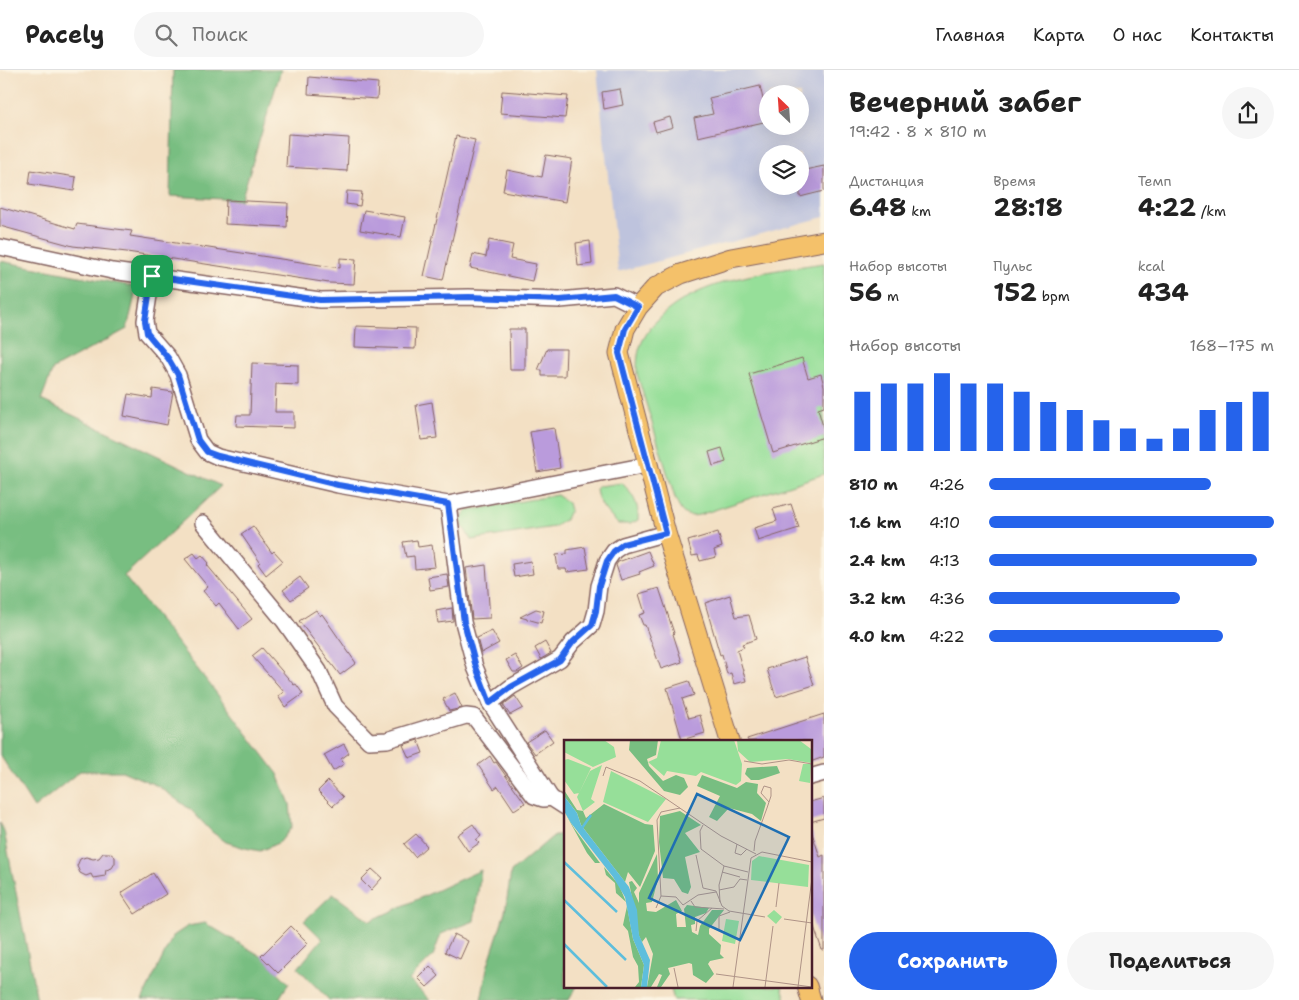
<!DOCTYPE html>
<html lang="ru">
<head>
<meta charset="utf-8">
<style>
  body { margin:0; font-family:"Shantell Sans",sans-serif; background:#f6f6f6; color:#222; height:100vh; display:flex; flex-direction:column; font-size:19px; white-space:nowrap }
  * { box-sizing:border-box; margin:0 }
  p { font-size:16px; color:#767676 }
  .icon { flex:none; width:28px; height:28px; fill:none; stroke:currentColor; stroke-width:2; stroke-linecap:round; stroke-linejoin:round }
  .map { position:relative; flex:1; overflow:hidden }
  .details { display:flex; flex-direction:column; background:#fff; width:475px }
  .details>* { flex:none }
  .needle { width:32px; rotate:335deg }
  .fabs { position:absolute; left:759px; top:15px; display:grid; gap:10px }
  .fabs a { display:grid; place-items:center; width:50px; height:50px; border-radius:50%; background:#fff; box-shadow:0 5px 20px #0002; font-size:25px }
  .pin { position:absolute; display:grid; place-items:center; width:42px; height:42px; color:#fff; margin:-21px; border-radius:10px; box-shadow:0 2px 8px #0006 }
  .round { display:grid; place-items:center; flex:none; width:52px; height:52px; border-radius:26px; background:#f6f6f6 }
  .overview { display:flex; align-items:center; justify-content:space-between; height:85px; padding:0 25px }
  h1 { font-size:28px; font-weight:700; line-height:38px }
  .figures { display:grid; grid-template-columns:repeat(3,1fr); gap:8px; height:85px; padding:5px 25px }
  .figures div { display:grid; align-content:center }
  .figures b { font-size:25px; font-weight:700 }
  .figures small { font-size:14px; font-weight:400 }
  .figures p { font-size:14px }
  .chart { height:140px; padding:10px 25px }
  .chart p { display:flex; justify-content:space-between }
  .chart svg { width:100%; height:90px; margin-top:5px; stroke:#2563eb; stroke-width:6 }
  .primary-button { display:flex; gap:10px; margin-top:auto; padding:10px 25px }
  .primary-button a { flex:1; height:58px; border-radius:30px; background:#2563eb; color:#fff; font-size:20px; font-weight:700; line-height:58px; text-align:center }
  .primary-button a+a { background:#f6f6f6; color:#222 }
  ul { padding:0 25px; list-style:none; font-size:16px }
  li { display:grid; grid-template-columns:80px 60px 1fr; align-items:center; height:38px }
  li i { height:12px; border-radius:6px; background:#2563eb }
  header { display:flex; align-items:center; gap:30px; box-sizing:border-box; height:70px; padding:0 25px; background:#fff; border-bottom:1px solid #e0e0e0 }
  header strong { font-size:24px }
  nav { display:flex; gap:28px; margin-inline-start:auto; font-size:18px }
  .search { width:350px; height:45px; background:#f6f6f6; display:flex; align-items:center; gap:12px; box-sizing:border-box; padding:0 18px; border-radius:28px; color:#767676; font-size:19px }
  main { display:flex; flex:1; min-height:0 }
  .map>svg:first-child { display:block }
</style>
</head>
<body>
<header>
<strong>Pacely</strong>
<div class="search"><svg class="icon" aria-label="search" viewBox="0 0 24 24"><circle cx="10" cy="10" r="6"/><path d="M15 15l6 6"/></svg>Поиск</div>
<nav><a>Главная</a><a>Карта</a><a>О нас</a><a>Контакты</a></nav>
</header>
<main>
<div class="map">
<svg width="824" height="930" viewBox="0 0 824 930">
  <rect width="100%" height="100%" fill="#fcf5e5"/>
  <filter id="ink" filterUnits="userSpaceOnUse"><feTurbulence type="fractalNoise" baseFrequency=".02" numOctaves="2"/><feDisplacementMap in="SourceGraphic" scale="10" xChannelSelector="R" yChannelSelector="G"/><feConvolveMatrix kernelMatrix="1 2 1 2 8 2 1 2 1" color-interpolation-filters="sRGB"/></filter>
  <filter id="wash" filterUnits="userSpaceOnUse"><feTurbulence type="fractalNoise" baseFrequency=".0096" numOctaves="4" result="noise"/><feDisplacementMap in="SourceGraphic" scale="20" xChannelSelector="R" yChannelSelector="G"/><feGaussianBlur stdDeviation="1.12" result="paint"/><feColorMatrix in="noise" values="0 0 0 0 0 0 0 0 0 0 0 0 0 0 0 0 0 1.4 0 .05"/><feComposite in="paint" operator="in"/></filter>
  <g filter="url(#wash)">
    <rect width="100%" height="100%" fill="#f3e0c4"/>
    <path fill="#bec3dd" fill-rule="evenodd" d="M 597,0 L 824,0 L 824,147 L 618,202 ZM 768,24 L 800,24 L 800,56 L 768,56 ZM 768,84 L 800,84 L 800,116 L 768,116 Z"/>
    <g fill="#96df99" stroke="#707f62">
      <path d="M 824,193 L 824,404 L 699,445 C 683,448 681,442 675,428 L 637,304 C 637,293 637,281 643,270 C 674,211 765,202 824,193 Z"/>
      <path d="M 622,413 C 633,425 639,433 638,450 L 630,454 L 618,454 C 608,444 597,433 596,419 L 599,416 Z"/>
      <path d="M 557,425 L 568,433 L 570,440 L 566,449 L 554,457 L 471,470 L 460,451 L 466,441 Z"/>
      <path d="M 670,916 L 782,916 L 786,930 L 674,930 Z"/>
    </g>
    <g fill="#78be81" stroke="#616e56">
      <path d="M 173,0 L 281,0 L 241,130 L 170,126 Z"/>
      <path d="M 0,191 L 137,217 L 127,259 L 53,299 L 41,330 L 221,416 L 124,506 L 211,616 L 278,704 L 290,734 L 292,757 L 280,772 L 260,781 L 245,778 L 226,772 L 212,762 L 191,740 L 158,716 L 122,701 L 80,701 L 34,738 L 0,685 Z"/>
      <path d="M 0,753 L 4,761 L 37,930 L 0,930 Z"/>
      <path d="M 565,762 L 565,916 L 577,916 L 569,930 L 481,930 L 487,898 L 505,842 L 511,802 L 552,767 Z"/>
      <path d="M 481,800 L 474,851 L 441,864 L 433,886 L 409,910 L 430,930 L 329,930 L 298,898 L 322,869 L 304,851 L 333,824 L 370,851 Z"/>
      <path d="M 205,853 L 261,886 L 289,913 L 278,930 L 142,930 L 173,866 L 188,856 Z"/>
    </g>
    <g id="blocks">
      <g fill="#ba9bdc">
        <path d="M 309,7 L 378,13 L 377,29 L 308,24 Z"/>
        <path d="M 760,16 L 768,51 L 698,67 L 694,48 L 713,44 L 709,28 Z"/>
        <path d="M 620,19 L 623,35 L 604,39 L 602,22 Z"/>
        <path d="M 502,21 L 568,26 L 565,48 L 500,43 Z"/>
        <path d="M 670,47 L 673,57 L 656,62 L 653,52 Z"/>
        <path d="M 288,64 L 349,68 L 347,101 L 286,97 Z"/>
        <path d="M 456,66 L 475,70 L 443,210 L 424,206 Z"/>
        <path d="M 546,85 L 572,89 L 565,132 L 503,121 L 507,100 L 542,107 Z"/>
        <path d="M 824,96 L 824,121 L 800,127 L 800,101 Z"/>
        <path d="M 31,100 L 76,107 L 74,121 L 29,114 Z"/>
        <path d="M 347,121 L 362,122 L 360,136 L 346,134 Z"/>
        <path d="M 226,130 L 288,133 L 287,157 L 225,154 Z"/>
        <path d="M 0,137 L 75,159 L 77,154 L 132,161 L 130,166 L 340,198 L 340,188 L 356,189 L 354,214 L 329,213 L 127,182 L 73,176 L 0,156 Z"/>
        <path d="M 364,140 L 405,147 L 401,167 L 360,160 Z"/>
        <path d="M 489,170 L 513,175 L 510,189 L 536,194 L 532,211 L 470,198 L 473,184 L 486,187 Z"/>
        <path d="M 590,171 L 592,194 L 578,196 L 576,173 Z"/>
        <path d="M 356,256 L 416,258 L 415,279 L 355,277 Z"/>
        <path d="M 509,259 L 525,259 L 525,300 L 510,300 Z"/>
        <path d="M 547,279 L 566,279 L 565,306 L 542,306 L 542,300 L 538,300 Z"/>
        <path d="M 802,288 L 808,308 L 821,304 L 824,316 L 824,337 L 818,339 L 824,360 L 824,367 L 773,383 L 749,304 Z"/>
        <path d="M 252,293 L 298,295 L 298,315 L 276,314 L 275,342 L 294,342 L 294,358 L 236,356 L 237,345 L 250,345 Z"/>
        <path d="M 153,319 L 173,322 L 167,355 L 124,346 L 128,324 L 152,328 Z"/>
        <path d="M 432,332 L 437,368 L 421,370 L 416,335 Z"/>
        <path d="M 554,358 L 560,398 L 537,402 L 530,362 Z"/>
        <path d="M 722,378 L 726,392 L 713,396 L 709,382 Z"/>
        <path d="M 791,434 L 799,458 L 758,471 L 754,458 L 777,451 L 773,439 Z"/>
        <path d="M 253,456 L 272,483 L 274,481 L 283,491 L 266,505 L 258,494 L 260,492 L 241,464 Z"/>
        <path d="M 718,462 L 722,477 L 714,480 L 716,487 L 700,491 L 698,485 L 692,486 L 688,471 Z"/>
        <path d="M 417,470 L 418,477 L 432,475 L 435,497 L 415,499 L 414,486 L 406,487 L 403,472 Z"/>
        <path d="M 585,477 L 589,499 L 567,502 L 566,499 L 558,499 L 556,485 L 567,484 L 567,480 Z"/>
        <path d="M 648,481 L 654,496 L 639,502 L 640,504 L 621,510 L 616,495 L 618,492 Z"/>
        <path d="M 194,483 L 198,488 L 202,485 L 209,493 L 207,495 L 252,549 L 239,559 L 219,533 L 216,536 L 203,521 L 208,517 L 185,489 Z"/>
        <path d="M 531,491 L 533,504 L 514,507 L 512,494 Z"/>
        <path d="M 486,495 L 490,548 L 472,549 L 466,498 Z"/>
        <path d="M 447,504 L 449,517 L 430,520 L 428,507 Z"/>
        <path d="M 300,507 L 308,518 L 291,530 L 283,520 Z"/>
        <path d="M 659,518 L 674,563 L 673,564 L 682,592 L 661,599 L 645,555 L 643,555 L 639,545 L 645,543 L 639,524 Z"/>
        <path d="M 730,525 L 736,547 L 749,545 L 756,569 L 742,574 L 744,577 L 737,580 L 746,611 L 734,614 L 731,603 L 727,604 L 722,584 L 720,585 L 705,533 Z"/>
        <path d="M 452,538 L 453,551 L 438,553 L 436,541 Z"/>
        <path d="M 536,539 L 544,541 L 541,553 L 520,547 Z"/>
        <path d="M 316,540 L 320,546 L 322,544 L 356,593 L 340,605 L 299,551 Z"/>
        <path d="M 492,561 L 499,573 L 481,583 L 477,568 Z"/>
        <path d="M 545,572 L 551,583 L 541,589 L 535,578 Z"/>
        <path d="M 262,578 L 294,615 L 296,614 L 303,624 L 285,637 L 278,626 L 284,622 L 252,586 Z"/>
        <path d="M 515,585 L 523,598 L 517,602 L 513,602 L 506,590 Z"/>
        <path d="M 805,587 L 814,615 L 776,627 L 767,599 Z"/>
        <path d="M 689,611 L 694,625 L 682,629 L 689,648 L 700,645 L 705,663 L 682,670 L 667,618 Z"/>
        <path d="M 455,623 L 462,638 L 449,641 L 443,629 Z"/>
        <path d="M 515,626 L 523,638 L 510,645 L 503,635 Z"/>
        <path d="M 824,644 L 824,687 L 810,692 L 810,671 L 748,671 L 747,669 Z"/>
        <path d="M 545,660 L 553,671 L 535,684 L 526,672 Z"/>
        <path d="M 418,670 L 423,683 L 409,688 L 403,675 Z"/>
        <path d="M 344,674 L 349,683 L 341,689 L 344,694 L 333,701 L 324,685 Z"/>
        <path d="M 490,686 L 494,693 L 496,692 L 525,733 L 514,740 L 498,716 L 494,719 L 478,695 Z"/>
        <path d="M 328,711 L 343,727 L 333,736 L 318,721 Z"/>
        <path d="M 824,728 L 824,748 L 810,752 L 810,732 Z"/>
        <path d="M 473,754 L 481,766 L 476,770 L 479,773 L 468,781 L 457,765 Z"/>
        <path d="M 810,763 L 812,763 L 820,787 L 824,785 L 824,880 L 822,880 L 810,845 Z"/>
        <path d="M 416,764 L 427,776 L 415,787 L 404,774 Z"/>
        <path d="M 103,783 L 110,783 L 115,787 L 115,793 L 112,798 L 106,800 L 105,806 L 93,808 L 91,804 L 86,806 L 80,803 L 77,796 L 80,789 L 86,787 L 93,789 L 99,788 Z"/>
        <path d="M 372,799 L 382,808 L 371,820 L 361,810 Z"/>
        <path d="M 153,803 L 166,824 L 135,844 L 121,823 Z"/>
        <path d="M 291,856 L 308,873 L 278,903 L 261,886 Z"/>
        <path d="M 454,864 L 468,871 L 460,889 L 445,882 Z"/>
        <path d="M 430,896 L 439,906 L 427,917 L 418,908 Z"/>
      </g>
    </g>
  </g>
  <g filter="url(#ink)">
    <use href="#blocks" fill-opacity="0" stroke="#856361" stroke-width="1"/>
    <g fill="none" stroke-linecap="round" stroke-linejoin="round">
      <g stroke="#856361" stroke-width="18">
        <g id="minor">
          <path d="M 0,177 L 112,201 L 320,230 L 469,227 L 560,230 L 614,225 L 638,237"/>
          <path d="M 152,206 L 145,251 L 147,263 L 168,287 L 178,305 L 198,370 L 207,382 L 218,387 L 338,415 L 448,434 L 647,395"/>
          <path d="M 448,434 L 463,552 L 475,597 L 490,633 L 551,728"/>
          <path d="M 203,453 L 284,551 L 319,601 L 335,636 L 369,671 L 387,670 L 466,646 L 474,647 L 534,726 L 543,729 L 551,728 L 565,737"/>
          <path d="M 490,633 L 511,617 L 560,589 L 573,572 L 592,555 L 596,541 L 599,516 L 607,491 L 614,481 L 623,475 L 666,463"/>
          <path d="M 810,707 L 824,703"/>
        </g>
      </g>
      <g stroke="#856361" stroke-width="21">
        <g id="major">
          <path d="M 730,671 L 666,463 L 619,283 L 625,259 L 638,237 L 656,217 L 681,204 L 731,188 L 824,171"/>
          <path d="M 807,916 L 811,930"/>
        </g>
      </g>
      <use href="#minor" stroke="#fff" stroke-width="15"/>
      <use href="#major" stroke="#f4c16a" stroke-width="19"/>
    </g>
  </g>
  <g fill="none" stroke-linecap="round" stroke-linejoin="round" filter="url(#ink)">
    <g stroke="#fff" stroke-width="10">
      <path id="route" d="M 152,206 L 320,230 L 469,227 L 560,230 L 614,225 L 638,237 L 625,259 L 619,283 L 666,463 L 623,474 L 614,481 L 607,491 L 599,516 L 596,541 L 592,555 L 573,572 L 560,590 L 511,617 L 490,633 L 476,597 L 464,552 L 448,434 L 338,415 L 218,386 L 207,382 L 198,370 L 178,305 L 168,288 L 147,263 L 145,251 Z"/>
    </g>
    <use href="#route" stroke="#2563eb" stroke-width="6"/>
  </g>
  <g transform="translate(564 670)">
    <rect width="248" height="248" fill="#f3e0c4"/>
    <path d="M 0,0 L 40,0 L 50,7 L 52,17 L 29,27 L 0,12 ZM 97,0 L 170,0 L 178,24 L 177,41 L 172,45 L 137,32 L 132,36 L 103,31 L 100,36 L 84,22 L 93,18 ZM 173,0 L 235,0 L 247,9 L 247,23 L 224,19 L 186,22 L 174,11 ZM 4,19 L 27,28 L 15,53 L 10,54 L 0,40 L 0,20 ZM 239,24 L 247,24 L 246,43 L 235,41 ZM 38,25 L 27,59 L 31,62 L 19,71 L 13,57 L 26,31 ZM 47,31 L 102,59 L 84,82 L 39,62 ZM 195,116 L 245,125 L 244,147 L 187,140 L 188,121 ZM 210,170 L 218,177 L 212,184 L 203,176 ZM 162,179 L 175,181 L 171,204 L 158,201 Z" fill="#96df99"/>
    <path d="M 66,0 L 94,0 L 92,15 L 83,19 L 85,26 L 99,41 L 112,35 L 120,38 L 124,47 L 116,55 L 100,51 L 65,10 ZM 213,26 L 216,33 L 195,40 L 187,40 L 181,34 L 183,28 ZM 138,35 L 173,48 L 182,42 L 194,44 L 193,53 L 202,63 L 197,81 L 188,74 L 165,68 L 153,81 L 145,77 L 156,56 L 133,46 ZM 0,50 L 13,70 L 19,71 L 22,78 L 40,64 L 81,84 L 89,85 L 91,111 L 76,147 L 64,132 L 61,142 L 17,85 L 13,73 L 0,56 ZM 0,71 L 10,88 L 36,123 L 31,123 L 23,113 ZM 116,71 L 137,85 L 121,93 L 136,112 L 121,117 L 127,147 L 124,154 L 118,152 L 110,139 L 99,138 L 95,102 L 96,76 ZM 93,114 L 94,139 L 88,162 L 82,163 L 83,171 L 92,172 L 112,160 L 118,171 L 112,174 L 113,187 L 122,187 L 120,169 L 123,165 L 145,168 L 142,173 L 131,177 L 131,184 L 127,185 L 128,192 L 134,195 L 136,186 L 148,170 L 160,170 L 145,189 L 145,194 L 157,205 L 156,214 L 160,218 L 146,221 L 144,224 L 150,234 L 142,243 L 129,235 L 128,224 L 125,223 L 104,228 L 106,234 L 97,247 L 93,247 L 98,235 L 95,234 L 87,247 L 83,247 L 89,214 L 82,197 L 78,202 L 75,196 L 65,142 L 68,141 L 73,148 L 70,152 L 75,163 L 75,153 ZM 40,127 L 55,145 L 62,162 L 52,153 L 51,143 L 42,135 ZM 63,166 L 69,199 L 80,225 L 77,247 L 71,247 L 75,242 L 74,226 L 69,217 L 64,191 L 59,185 Z" fill="#78be81"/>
    <path d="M 0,56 L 13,73 L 17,85 L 65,147 L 73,170 L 75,195 L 86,220 L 83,247 L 77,247 L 80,225 L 69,199 L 61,157 L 49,137 L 7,83 L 0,71 Z" fill="#5ebedc"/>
    <path fill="none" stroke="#5ebedc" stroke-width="2.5" d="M 18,88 L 27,75M 0,122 L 53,172M 0,160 L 62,220M 0,204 L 43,247"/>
    <path fill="none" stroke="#af9387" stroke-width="1" d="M 180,21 L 198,24 L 225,20 L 248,24M 39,36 L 42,27 L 76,41 L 157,96 L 192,114M 139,85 L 136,91 L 137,109 L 160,126 L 184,132M 173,104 L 171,113 L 177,115 L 183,109M 190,111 L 191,101 L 203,68 L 207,56 L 207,48 L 200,46 L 197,53 L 205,62M 132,115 L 139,148 L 152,151 L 158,166 L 165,171 L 201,177M 158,132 L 176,137M 155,150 L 170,147 L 176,139 L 183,140M 97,156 L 112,157 L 119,165 L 134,155 L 152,152M 127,161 L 131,167 L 160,169M 156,162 L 155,145 L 160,126M 212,167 L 215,143M 92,168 L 97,156 L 93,80 L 97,72 L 116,68M 220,179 L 248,183M 155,190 L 155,176 L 166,172M 132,191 L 133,181 L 148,168M 110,228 L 114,247M 152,234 L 248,247M 169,247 L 187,118 L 198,112 L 248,122M 201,247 L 209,186M 234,247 L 248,138"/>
    <path fill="#1f6fb2" fill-opacity="0.15" stroke="#1f6fb2" stroke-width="2.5" d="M 133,54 L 225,97 L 176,200 L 85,158 Z"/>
    <rect width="248" height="248" fill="none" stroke="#4a1f2b" stroke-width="2.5"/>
  </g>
</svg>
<div class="fabs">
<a><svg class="needle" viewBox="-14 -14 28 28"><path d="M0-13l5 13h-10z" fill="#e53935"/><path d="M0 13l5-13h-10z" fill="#767676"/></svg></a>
<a><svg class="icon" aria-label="layers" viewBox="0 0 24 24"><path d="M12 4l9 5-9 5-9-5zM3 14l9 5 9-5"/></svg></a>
</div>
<div class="pin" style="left:152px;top:206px;background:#1e9e55"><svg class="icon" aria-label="arrive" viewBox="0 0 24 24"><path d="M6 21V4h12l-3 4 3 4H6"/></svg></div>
</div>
<section class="details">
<div class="overview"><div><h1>Вечерний забег</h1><p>19:42 · 8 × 810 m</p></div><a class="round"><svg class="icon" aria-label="share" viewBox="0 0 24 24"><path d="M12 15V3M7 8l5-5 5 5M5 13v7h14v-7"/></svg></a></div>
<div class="figures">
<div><p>Дистанция</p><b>6.48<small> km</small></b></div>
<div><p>Время</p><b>28:18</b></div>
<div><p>Темп</p><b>4:22<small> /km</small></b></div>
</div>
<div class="figures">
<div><p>Набор высоты</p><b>56<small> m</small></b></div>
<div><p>Пульс</p><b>152<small> bpm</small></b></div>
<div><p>kcal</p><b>434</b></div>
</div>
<div class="chart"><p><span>Набор высоты</span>168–175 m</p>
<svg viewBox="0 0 160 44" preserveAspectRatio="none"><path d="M5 44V15M15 44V11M25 44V11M35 44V6M45 44V11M55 44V11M65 44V15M75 44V20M85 44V24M95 44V29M105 44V33M115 44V38M125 44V33M135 44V24M145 44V20M155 44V15"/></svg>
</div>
<ul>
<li><b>810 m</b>4:26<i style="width:78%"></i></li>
<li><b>1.6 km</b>4:10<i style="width:100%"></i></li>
<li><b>2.4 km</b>4:13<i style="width:94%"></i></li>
<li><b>3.2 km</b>4:36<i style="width:67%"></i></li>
<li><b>4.0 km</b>4:22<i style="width:82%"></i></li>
</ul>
<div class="primary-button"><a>Сохранить</a><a>Поделиться</a></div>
</section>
</main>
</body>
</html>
